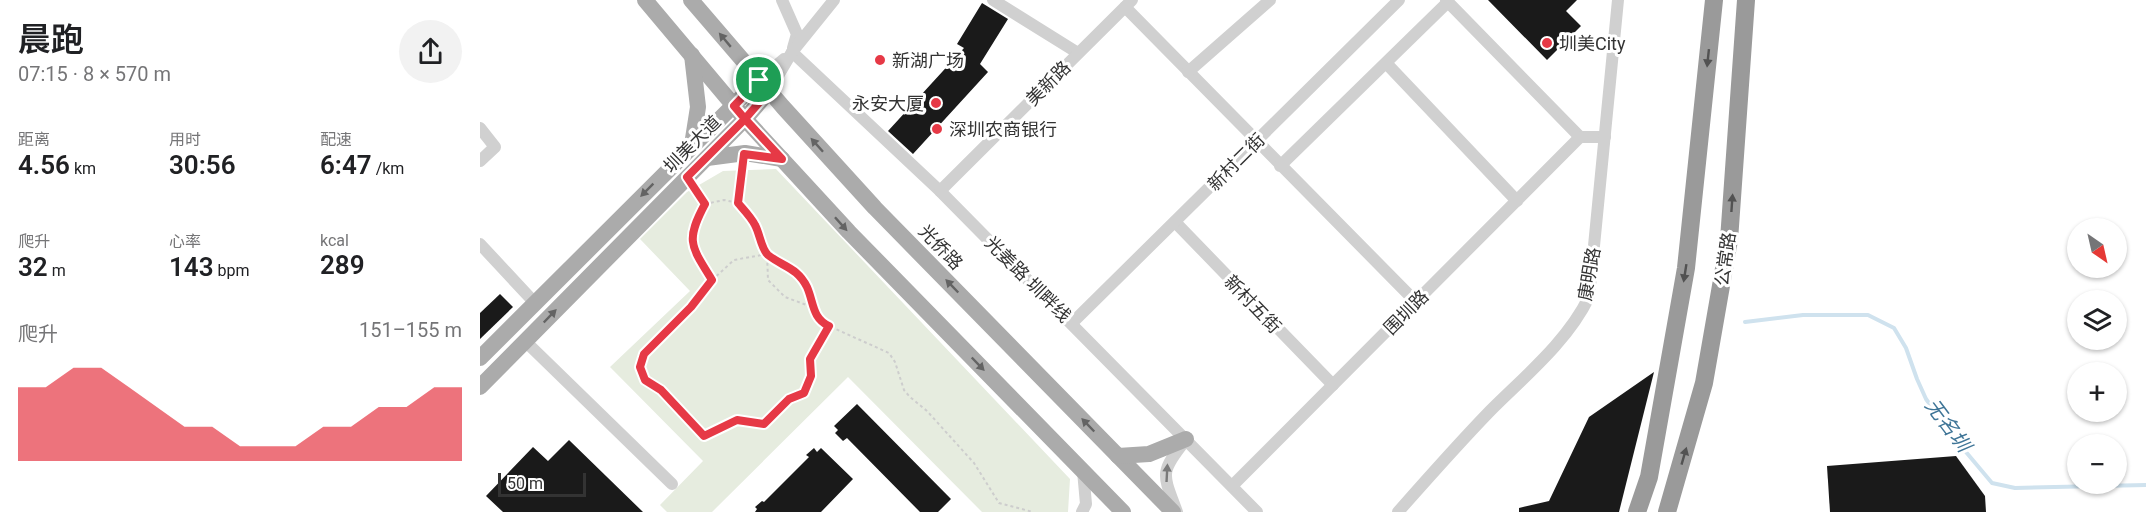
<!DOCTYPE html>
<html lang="zh">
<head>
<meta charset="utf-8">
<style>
  body { margin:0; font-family:Roboto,"Noto Sans SC",sans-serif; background:#f2f2f2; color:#202124; height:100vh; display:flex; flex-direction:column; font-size:22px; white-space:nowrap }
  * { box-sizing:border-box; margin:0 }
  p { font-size:20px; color:#757577 }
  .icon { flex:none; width:33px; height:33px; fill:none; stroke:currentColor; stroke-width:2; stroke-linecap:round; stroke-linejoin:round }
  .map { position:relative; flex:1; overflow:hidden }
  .details { display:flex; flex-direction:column; background:#fff; width:480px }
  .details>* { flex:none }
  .needle { width:39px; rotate:146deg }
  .controls { position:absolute; left:1587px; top:218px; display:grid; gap:12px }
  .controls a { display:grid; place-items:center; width:60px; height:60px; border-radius:50%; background:#fff; box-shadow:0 2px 4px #0004; font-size:30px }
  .scale { position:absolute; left:18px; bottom:15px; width:88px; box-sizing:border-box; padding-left:6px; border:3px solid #333; border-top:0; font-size:16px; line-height:21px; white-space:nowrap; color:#333; -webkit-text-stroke:4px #fff; paint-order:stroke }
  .pin { position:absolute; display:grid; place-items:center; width:51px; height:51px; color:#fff; margin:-26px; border:3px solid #fff; border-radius:50%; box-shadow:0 2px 6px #0007 }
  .round { display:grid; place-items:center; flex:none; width:63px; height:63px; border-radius:32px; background:#f2f2f2 }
  .overview { display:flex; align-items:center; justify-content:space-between; height:102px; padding:0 18px }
  h1 { font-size:33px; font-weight:600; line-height:45px }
  .stats { display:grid; grid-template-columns:repeat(3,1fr); gap:9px; height:102px; padding:6px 18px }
  .stats div { display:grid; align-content:center }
  .stats b { font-size:26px; font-weight:600 }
  .stats small { font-size:16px; font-weight:400 }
  .stats p { font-size:16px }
  .chart { height:168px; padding:12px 18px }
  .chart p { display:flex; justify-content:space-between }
  .chart svg { width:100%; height:108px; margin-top:6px; fill:#e63946; opacity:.7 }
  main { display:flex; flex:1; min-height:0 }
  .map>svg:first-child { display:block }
</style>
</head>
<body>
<main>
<section class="details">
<div class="overview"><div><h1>晨跑</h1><p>07:15 · 8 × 570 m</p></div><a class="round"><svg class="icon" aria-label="share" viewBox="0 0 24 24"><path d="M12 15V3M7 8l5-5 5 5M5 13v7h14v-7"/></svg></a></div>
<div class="stats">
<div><p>距离</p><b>4.56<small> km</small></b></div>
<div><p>用时</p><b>30:56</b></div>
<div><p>配速</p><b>6:47<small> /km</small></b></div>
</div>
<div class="stats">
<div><p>爬升</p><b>32<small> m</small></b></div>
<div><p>心率</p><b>143<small> bpm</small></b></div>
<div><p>kcal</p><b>289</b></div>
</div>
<div class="chart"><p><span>爬升</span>151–155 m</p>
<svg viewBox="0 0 160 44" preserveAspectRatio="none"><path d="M0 44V14L10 14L20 6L30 6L40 14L50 22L60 30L70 30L80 38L90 38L100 38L110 30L120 30L130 22L140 22L150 14L160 14V44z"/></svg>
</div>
</section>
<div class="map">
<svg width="1666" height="512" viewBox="0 0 1666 512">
  <rect width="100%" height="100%" fill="#fff"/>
  <path fill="#e6ecdf" d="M 296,169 L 590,479 L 588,512 L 502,512 L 368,377 L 232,512 L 187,512 L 180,505 L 223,461 L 130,367 L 210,291 L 160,239 L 207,192 L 243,171 Z"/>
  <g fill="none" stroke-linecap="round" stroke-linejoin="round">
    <path stroke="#cfe2ee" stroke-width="4" d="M 1265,322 L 1323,315 L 1388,315 L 1414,328 L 1426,348 L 1437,379 L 1446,399 L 1470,433 L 1512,483 L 1535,488 L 1666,485"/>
  </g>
  <g fill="#1a1a1a">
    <path d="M 1008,0 L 1097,0 L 1086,11 L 1101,26 L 1067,60 Z"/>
    <path d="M 502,3 L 528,19 L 500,64 L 508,72 L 433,154 L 408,131 L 484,48 L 477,44 Z"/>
    <path d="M 20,294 L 33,307 L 0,339 L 0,313 Z"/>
    <path d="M 1174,372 L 1139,512 L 1039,512 L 1039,508 L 1069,501 L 1109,417 Z"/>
    <path d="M 377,404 L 471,499 L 458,512 L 440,512 L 367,438 L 363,441 L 355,433 L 358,430 L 354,426 Z"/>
    <path d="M 89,440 L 163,512 L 23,512 L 6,496 L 53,447 L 68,461 Z"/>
    <path d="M 334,448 L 337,452 L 341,448 L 373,479 L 341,512 L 275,512 L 277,509 L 275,507 L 282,501 L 284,502 L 329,457 L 326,455 Z"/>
    <path d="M 1476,456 L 1505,496 L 1506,512 L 1350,512 L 1347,466 Z"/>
  </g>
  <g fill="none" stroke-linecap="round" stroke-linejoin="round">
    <g stroke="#cdcdcd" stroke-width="2" stroke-dasharray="3 3" stroke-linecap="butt">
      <path d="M 262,166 L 258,203 L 275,225 L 287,254 C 327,276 323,282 340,322 L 409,353 L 415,362 L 424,390 L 430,397 L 447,411 L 494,463 L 519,503 L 553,512"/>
      <path d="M 215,189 L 225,204 C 205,241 211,246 232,280 L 211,307 L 164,354 L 160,367 L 165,380 L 181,390 L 224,436 L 257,420 L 284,424 L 309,399 L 324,393 L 331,376 L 330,359 L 349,326"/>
      <path d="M 225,204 L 244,200 L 258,203"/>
      <path d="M 232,280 L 254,260 L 287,254 L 288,280 L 305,297 L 332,307"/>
    </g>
    <g stroke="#d0d0d0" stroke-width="12">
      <path d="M 302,0 L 317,34 L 313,48"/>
      <path d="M 513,0 L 598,53"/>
      <path d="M 966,0 L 1100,137 L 1125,137"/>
      <path d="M 645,7 L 936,302"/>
      <path d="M 312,52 L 460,191 L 777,512"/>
      <path d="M 906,63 L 1037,201"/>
      <path d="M 708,72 L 790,0"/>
      <path d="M 279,80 L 304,59"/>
      <path d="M 289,91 L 312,52 L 354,0"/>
      <path d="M 0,128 L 15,147 L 0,161"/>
      <path d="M 800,166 L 968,2"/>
      <path d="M 460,191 L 652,0"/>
      <path d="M 695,222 L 853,385"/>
      <path d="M 0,244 L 54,302"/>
      <path d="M 592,323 L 919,0"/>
      <path d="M 45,341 L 192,484"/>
      <path d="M 752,486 L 1100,137"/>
      <path d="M 602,512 L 606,504 L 603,471"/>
      <path d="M 697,512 C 683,474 679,473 705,441"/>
      <path d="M 918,512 C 948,478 978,444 1010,411 C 1045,376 1087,342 1109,297 L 1138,0"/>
    </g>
    <g stroke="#ababab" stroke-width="16">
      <path d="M 165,0 L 265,119 L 369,232 L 643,512"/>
      <path d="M 211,0 L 303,107 L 395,208 L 693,512"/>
      <path d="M 212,145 L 218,107 L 212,55"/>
      <path d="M 227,158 L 265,153 L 302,159"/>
      <path d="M 0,358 L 279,80"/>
      <path d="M 0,387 L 265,119 L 289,91"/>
      <path d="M 638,456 L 669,454 L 706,439"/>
    </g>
    <g stroke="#9a9a9a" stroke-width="18">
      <path d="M 1157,512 L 1169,477 L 1206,268 L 1234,0"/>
      <path d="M 1187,512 L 1224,383 L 1249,240 L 1266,0"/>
    </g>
  </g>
  <defs><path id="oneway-solid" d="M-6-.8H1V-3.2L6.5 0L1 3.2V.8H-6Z" transform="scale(1.5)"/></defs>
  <g fill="#636363">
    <use href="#oneway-solid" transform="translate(245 40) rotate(-130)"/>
    <use href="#oneway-solid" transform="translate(337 145) rotate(-132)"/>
    <use href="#oneway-solid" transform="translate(167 190) rotate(135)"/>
    <use href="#oneway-solid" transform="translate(361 224) rotate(48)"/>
    <use href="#oneway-solid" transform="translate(472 286) rotate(-134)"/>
    <use href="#oneway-solid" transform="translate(70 316) rotate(-46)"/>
    <use href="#oneway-solid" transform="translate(498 364) rotate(46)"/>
    <use href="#oneway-solid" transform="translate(608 425) rotate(-134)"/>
  </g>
  <g fill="#525252">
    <use href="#oneway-solid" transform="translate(1228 58) rotate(96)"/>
    <use href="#oneway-solid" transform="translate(1252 203) rotate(-86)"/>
    <use href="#oneway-solid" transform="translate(1205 273) rotate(99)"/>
    <use href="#oneway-solid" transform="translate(1204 456) rotate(-74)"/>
  </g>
  <use fill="#7a7a7a" href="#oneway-solid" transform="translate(687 473) rotate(-87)"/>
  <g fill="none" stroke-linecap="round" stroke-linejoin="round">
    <g stroke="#fff" stroke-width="12">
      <path id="route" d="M 279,80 L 254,106 L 265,119 L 207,177 L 225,204 C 205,241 211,246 232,280 L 211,307 L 164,354 L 160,367 L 165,380 L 181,390 L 224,436 L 257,420 L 284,424 L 309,399 L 324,393 L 331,376 L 330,359 L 349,326 C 332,318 334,303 327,287 C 317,267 303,267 288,255 C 281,249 280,234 275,225 C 271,217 264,210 258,203 L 264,154 L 302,159 L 265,119 L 289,91 L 279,80"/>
    </g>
    <use href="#route" stroke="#e63946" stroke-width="8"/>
  </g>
  <g fill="#e63946" stroke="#fff" stroke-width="2">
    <circle cx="1067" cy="43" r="6"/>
    <circle cx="400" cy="60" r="6"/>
    <circle cx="456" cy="103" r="6"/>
    <circle cx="457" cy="129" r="6"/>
  </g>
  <g text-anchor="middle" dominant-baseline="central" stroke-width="6" stroke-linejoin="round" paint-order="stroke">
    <g font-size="18" fill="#333" stroke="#fff" text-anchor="start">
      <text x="1079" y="43">圳美City</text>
      <text x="412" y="60">新湖广场</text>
      <text x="444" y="103" text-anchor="end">永安大厦</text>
      <text x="469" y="129">深圳农商银行</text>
    </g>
    <g font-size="18" fill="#333" stroke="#fff">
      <text transform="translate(568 83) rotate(-45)">美新路</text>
      <text transform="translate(212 144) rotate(-45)">圳美大道</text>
      <text transform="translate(756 162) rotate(-45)">新村二街</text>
      <text transform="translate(461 247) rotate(46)">光侨路</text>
      <text transform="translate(1245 259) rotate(-82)">公常路</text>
      <text transform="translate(1109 274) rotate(-80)">康明路</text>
      <text transform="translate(548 279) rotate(45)">光姜路 圳畔线</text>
      <text transform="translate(773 304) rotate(46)">新村五街</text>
      <text transform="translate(926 312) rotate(-45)">围圳路</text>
    </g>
    <g font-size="20" font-style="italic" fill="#3f7597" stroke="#fff">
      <text transform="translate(1468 425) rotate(53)">无名圳</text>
    </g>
  </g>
</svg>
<div class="controls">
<a><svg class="needle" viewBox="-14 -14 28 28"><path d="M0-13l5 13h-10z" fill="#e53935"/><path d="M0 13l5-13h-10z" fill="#757577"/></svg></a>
<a><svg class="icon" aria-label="layers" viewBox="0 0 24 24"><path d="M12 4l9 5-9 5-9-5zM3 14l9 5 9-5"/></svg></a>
<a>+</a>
<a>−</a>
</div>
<div class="scale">50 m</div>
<div class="pin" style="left:279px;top:80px;background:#1e9e55"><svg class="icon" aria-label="arrive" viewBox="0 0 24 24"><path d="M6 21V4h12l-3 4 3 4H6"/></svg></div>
</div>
</main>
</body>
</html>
